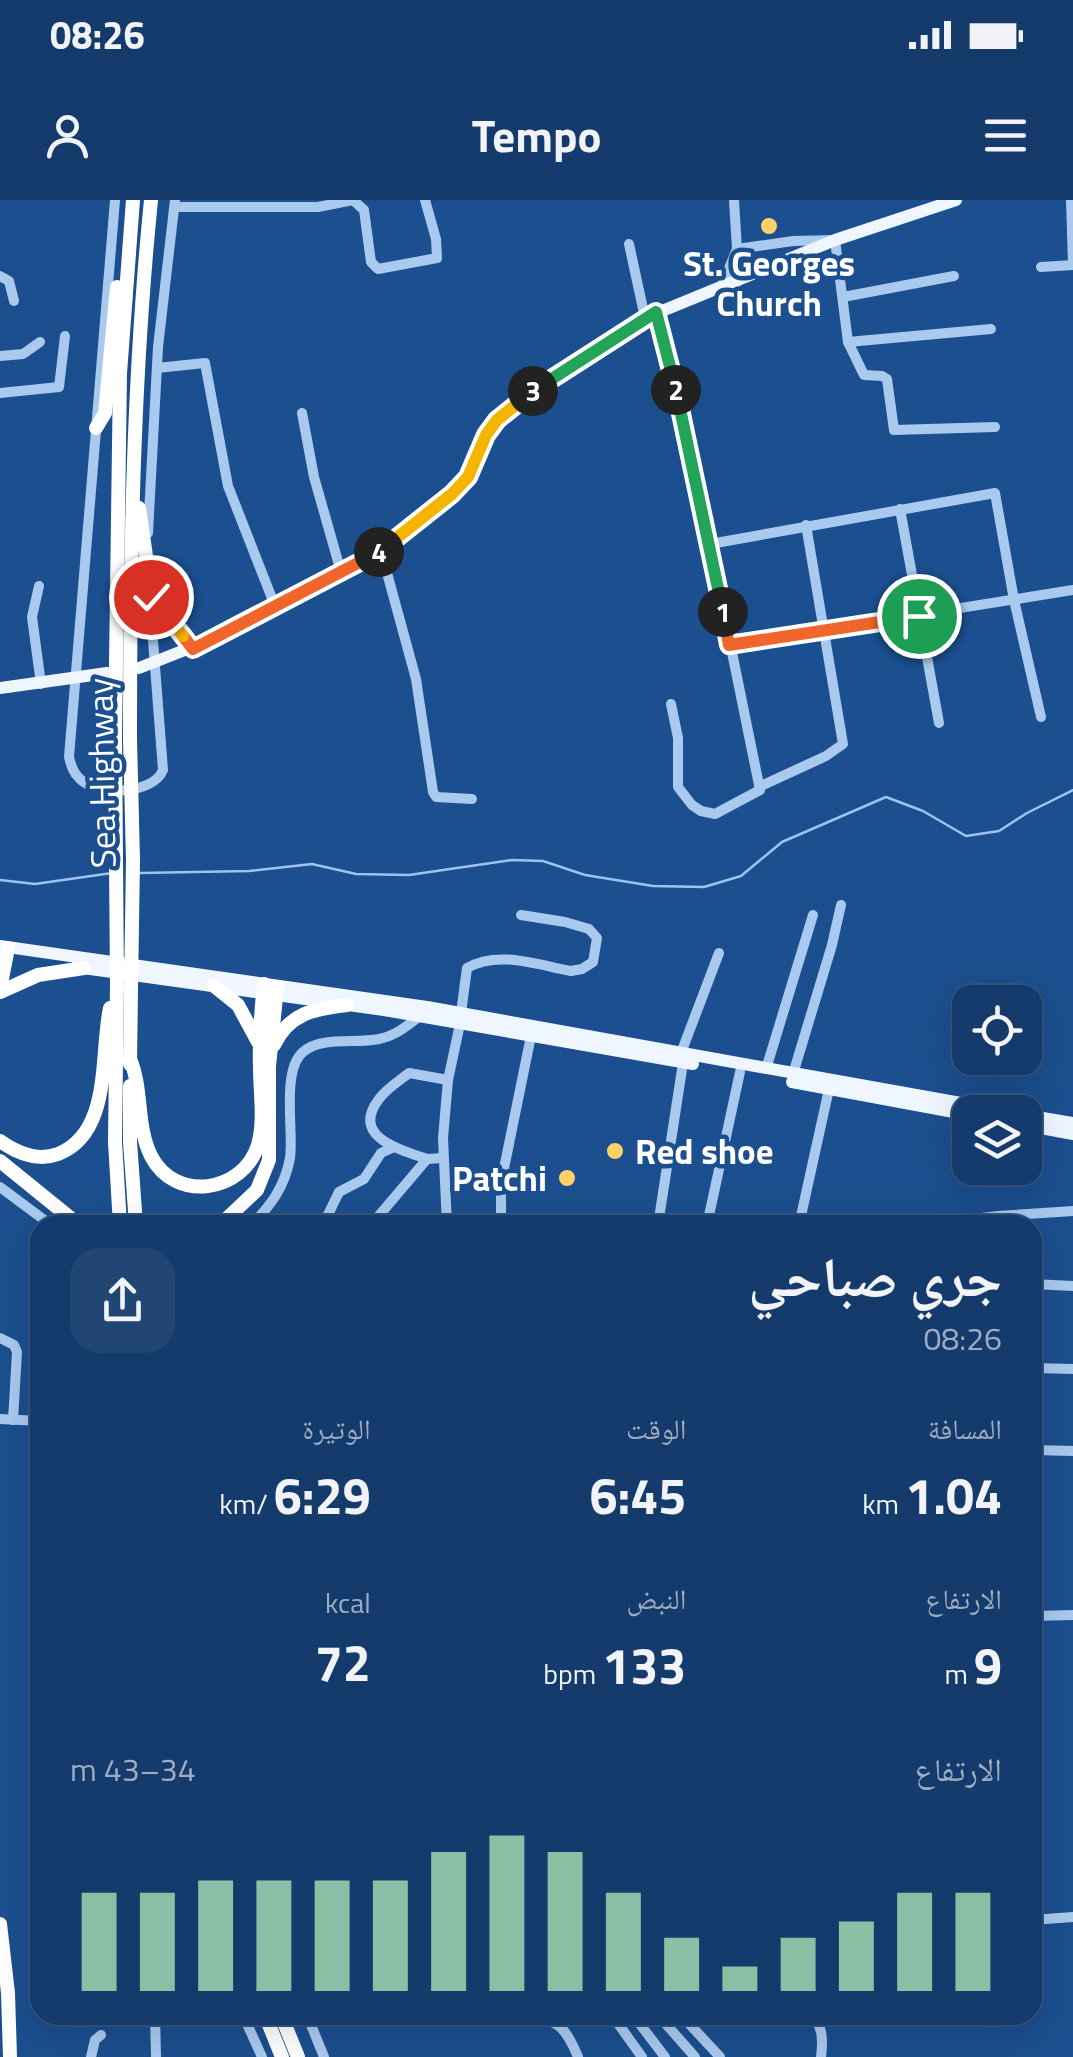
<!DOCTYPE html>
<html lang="ar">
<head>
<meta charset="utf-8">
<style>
  body { margin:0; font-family:"Titillium Web","Noto Naskh Arabic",sans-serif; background:#214673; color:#f1f3f6; direction:rtl; height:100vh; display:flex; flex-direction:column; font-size:38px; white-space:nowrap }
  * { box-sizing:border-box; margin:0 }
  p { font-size:32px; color:#9dadc1 }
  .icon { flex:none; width:55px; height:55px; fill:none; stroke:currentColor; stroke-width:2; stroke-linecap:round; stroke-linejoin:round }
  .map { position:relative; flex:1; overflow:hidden; direction:ltr }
  .side { position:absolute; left:30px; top:1015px; width:1012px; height:810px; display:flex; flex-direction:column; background:#143b6b; border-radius:30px; box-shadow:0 10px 40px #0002,0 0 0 2px #33557e; direction:rtl }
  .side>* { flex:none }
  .fabs { position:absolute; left:952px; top:785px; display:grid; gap:20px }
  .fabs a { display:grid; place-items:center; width:90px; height:90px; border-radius:20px; background:#143b6b; box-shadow:0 10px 40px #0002,0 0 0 2px #33557e; font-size:50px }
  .pin { position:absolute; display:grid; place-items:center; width:85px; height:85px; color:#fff; margin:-42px; border:5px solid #fff; border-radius:50%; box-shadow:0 2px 10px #0007 }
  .km { position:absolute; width:50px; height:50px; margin:-25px; border-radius:50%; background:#222; color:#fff; font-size:28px; line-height:50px; text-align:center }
  .round { display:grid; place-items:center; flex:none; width:105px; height:105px; border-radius:30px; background:#214673 }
  .headline { display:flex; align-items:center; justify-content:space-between; height:170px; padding:0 40px }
  h1 { font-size:55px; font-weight:700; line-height:75px }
  .stats { display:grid; grid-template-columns:repeat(3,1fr); gap:15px; height:170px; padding:10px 40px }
  .stats div { display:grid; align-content:center }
  .stats b { font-size:50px; font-weight:700 }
  .stats small { font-size:28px; font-weight:400 }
  .stats p { font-size:28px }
  .chart { height:280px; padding:20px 40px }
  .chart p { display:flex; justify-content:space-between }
  .chart svg { width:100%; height:180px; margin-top:10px; stroke:#8abfa5; stroke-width:6 }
  .status { display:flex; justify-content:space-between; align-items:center; height:70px; padding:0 50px; background:#143b6b; direction:ltr }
  .status svg { height:28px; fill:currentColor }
  header { display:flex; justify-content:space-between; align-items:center; height:130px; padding:0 40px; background:#143b6b; font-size:45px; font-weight:700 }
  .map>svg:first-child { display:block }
</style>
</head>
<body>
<div class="status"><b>08:26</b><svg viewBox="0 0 49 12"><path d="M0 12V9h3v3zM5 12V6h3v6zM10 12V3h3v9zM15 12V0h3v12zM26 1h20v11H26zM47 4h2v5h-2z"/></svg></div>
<header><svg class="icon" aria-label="menu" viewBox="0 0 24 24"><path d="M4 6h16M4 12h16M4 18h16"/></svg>Tempo<svg class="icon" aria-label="person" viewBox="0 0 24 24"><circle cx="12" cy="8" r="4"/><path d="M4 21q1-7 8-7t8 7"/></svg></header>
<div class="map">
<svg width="1073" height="1857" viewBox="0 0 1073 1857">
  <rect width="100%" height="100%" fill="#1b4f8f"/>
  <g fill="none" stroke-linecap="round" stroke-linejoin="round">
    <g stroke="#9cc4f0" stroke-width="2.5">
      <path d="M 140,673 L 249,671 L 312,664 L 356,674 L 409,675 L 512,660 L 543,661 L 585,675 L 653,686 L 704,687 L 741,676 L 782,642 L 886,597 L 923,611 L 966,636 L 999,631 L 1027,613 L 1073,590"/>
      <path d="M 0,680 L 35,684 L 112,673"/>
    </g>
    <g stroke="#a9c9ee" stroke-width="10">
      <path d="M 115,0 L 69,557 C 71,565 73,573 80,579 C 98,596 153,595 163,570 L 146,350"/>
      <path d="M 353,0 L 364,10 L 371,62 L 378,69 L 437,58 L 436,39 L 425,0"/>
      <path d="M 175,7 L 318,7 L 353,0"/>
      <path d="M 629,44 L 645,118"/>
      <path d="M 737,49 L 793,41 L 835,40 L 848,142 L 864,175 L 882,176 L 887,179 L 894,230 L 995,227"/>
      <path d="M 1041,67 L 1073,65 L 1071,0"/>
      <path d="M 0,76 L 9,81 L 14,101"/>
      <path d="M 732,80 L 747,113"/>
      <path d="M 723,83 L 737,49 L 734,0"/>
      <path d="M 843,97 L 954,76"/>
      <path d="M 656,112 L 710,344 L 760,590 L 715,614 L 701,611 L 692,605 L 678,587 L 678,538 L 671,504"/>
      <path d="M 848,142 L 991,129"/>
      <path d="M 0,156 L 23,154 L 40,142"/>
      <path d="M 157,168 L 205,163 L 228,286 L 275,406"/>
      <path d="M 0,193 L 59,187 L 65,136"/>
      <path d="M 302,213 L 314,277 L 341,372"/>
      <path d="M 900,309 L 939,523"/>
      <path d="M 148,333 L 158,147 L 175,0"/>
      <path d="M 710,344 L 995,293 L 1014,400 L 1041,517"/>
      <path d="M 381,351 L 416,479 L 433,592 L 436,597 L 472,599"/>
      <path d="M 39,386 L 32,417 L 41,484"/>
      <path d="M 152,398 L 193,449"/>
      <path d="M 729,445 L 1073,390"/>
      <path d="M 761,586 L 826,556 L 843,544 L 806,325"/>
      <path d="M 461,813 L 467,768 C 498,750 538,765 571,771 L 582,769 L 593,762 L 597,738 L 589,729 L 565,722 L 521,715"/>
      <path d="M 681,853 L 719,753"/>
      <path d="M 766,869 L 813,715"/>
      <path d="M 793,874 L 832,745 L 841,705"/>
      <path d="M 427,959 C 401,950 350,937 379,899 C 387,888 399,881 409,873 L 448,880"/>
      <path d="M 0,987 L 51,1025"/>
      <path d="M 251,1025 C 271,1006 285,986 290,958 C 294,931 281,871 303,852 C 321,836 356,844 379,839 C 395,836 407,826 420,816"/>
      <path d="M 323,1025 L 339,992 L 364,979 L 381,953 L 392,948"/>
      <path d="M 371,1025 L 427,959 L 443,958"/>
      <path d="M 447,1025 L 443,938 L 448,880 L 460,824"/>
      <path d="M 501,1025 L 501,983 L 531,836"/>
      <path d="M 658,1025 L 683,863"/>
      <path d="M 707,1025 L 740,872"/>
      <path d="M 799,1025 L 829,889"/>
      <path d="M 926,1025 L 998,1016 L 1073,1011"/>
      <path d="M 1032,1084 L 1073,1086"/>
      <path d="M 0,1138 L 14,1145 L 17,1152 L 13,1220"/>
      <path d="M 1032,1168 L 1073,1169"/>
      <path d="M 0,1219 L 40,1221"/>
      <path d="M 1032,1250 L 1073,1251"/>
      <path d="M 1032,1416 L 1073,1415"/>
      <path d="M 1032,1720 L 1073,1717"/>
      <path d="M 155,1815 L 156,1857"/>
      <path d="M 243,1815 L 262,1857"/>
      <path d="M 307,1815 L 324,1857"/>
      <path d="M 507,1815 L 509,1818 C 551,1820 561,1815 578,1857"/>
      <path d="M 612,1815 L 642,1857"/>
      <path d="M 633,1815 L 665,1857"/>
      <path d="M 658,1815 L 695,1857"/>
      <path d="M 681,1815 L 720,1857"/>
      <path d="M 776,1815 L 799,1815"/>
      <path d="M 806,1815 C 824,1820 823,1841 821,1857"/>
      <path d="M 91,1857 L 95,1840 L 101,1835"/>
    </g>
    <g stroke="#f0f6ff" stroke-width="12">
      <path d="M 139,468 L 223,435 L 381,351 L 452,294 L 468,277 L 486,235 L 514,204 L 645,118 L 835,40 L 956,0"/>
      <path d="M 0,488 L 107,473"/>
      <path d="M 0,746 L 427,807 L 1011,912"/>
      <path d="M 76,767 L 384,810 L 693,864"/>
      <path d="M 792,882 L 970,915"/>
      <path d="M 1025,915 L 1073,923"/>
      <path d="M 1025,925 L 1073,934"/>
    </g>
    <g stroke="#fff" stroke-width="14">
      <path d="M 96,228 L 105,213 L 117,87"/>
      <path d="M 139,308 L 146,356"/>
      <path d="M 115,537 L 120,173 L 133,0"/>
      <path d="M 130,539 C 130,358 133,179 151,0"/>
      <path d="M 117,784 L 115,942 L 120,1025"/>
      <path d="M 213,785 L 238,805 L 258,842"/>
      <path d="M 0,789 L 8,748"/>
      <path d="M 0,792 L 38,775 L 84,768"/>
      <path d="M 274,845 C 289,813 314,809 347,805"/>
      <path d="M 130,859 C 143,890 136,926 151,956 C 175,1003 243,993 258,945 C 265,921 260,893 260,868 C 259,840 261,812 264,784"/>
      <path d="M 130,864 L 131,788"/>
      <path d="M 130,886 L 130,942 L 136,1025"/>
      <path d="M 0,941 C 17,953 37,962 58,954 C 112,933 100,855 110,808"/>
      <path d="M 0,961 L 79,1025"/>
      <path d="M 220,1025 L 257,990 L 269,960 L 269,866 L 277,787"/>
      <path d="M 0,1724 L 8,1793 L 10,1857"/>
      <path d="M 265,1815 L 282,1857"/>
      <path d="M 281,1815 L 298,1857"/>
    </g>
    <g stroke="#fff" stroke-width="14">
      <path d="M 115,537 L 117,784"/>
      <path d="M 130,539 L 133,660 L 131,788"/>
    </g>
  </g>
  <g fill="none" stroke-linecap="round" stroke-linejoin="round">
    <g stroke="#fff" stroke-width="20">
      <path id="split-1" d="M 723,412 L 729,445 L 919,416"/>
    </g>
    <g stroke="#fff" stroke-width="20">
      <path id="split-2" d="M 676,190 L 723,412"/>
    </g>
    <g stroke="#fff" stroke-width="20">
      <path id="split-3" d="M 533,191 L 656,112 L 676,190"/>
    </g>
    <g stroke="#fff" stroke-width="20">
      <path id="split-4" d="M 379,352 L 452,294 L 468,277 L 486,235 L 497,220 L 533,191"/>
    </g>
    <g stroke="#fff" stroke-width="20">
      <path id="split-5" d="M 183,436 L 193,449 L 379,352"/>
    </g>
    <g stroke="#fff" stroke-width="20">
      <path id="split-6" d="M 151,397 L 183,436"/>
    </g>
    <use href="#split-1" stroke="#f0652b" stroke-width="12"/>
    <use href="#split-2" stroke="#22a559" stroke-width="12"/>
    <use href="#split-3" stroke="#22a559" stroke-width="12"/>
    <use href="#split-4" stroke="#f5b400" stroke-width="12"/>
    <use href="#split-5" stroke="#f0652b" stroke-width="12"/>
    <use href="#split-6" stroke="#f5b400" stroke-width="12"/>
  </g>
  <g fill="#ffd166" stroke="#1b4f8f" stroke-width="4">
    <circle cx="769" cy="26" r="10"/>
    <circle cx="615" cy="951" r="10"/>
    <circle cx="567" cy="978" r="10"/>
  </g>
  <g text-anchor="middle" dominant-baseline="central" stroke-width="9" stroke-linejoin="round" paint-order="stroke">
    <g font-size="35" font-weight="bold" fill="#fff" stroke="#1b4f8f">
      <text x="769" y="63">St. Georges<tspan x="769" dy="40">Church</tspan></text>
      <text x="635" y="951" text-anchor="start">Red shoe</text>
      <text x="547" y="978" text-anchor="end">Patchi</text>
    </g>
    <g font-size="35" fill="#fff" stroke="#1b4f8f">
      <text transform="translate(101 573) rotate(-91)">Sea Highway</text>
    </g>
  </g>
</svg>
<div class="fabs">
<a><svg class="icon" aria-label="locate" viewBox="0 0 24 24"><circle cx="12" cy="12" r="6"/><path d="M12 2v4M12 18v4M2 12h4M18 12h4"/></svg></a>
<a><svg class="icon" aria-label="layers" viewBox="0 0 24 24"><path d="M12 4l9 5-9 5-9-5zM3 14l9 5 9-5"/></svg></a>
</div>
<div class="pin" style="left:919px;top:416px;background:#1e9e55"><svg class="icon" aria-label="arrive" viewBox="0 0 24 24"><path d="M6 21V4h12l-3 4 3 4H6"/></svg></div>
<div class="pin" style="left:151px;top:397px;background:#d93025"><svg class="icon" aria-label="check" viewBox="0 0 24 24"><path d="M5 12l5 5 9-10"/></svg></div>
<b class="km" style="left:723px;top:412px">1</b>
<b class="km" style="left:676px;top:190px">2</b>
<b class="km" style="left:533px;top:191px">3</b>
<b class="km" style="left:379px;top:352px">4</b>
<section class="side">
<div class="headline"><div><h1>جري صباحي</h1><p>08:26</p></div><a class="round"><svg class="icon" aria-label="share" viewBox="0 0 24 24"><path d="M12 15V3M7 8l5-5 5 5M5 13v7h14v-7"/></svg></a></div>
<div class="stats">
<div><p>المسافة</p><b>1.04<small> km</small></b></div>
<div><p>الوقت</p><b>6:45</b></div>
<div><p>الوتيرة</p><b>6:29<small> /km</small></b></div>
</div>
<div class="stats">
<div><p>الارتفاع</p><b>9<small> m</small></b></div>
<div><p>النبض</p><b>133<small> bpm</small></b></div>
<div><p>kcal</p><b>72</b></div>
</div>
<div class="chart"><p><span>الارتفاع</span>34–43 m</p>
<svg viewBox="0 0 160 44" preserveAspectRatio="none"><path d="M5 44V20M15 44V20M25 44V17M35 44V17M45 44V17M55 44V17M65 44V10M75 44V6M85 44V10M95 44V20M105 44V31M115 44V38M125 44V31M135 44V27M145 44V20M155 44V20"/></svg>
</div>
</section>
</div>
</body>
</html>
